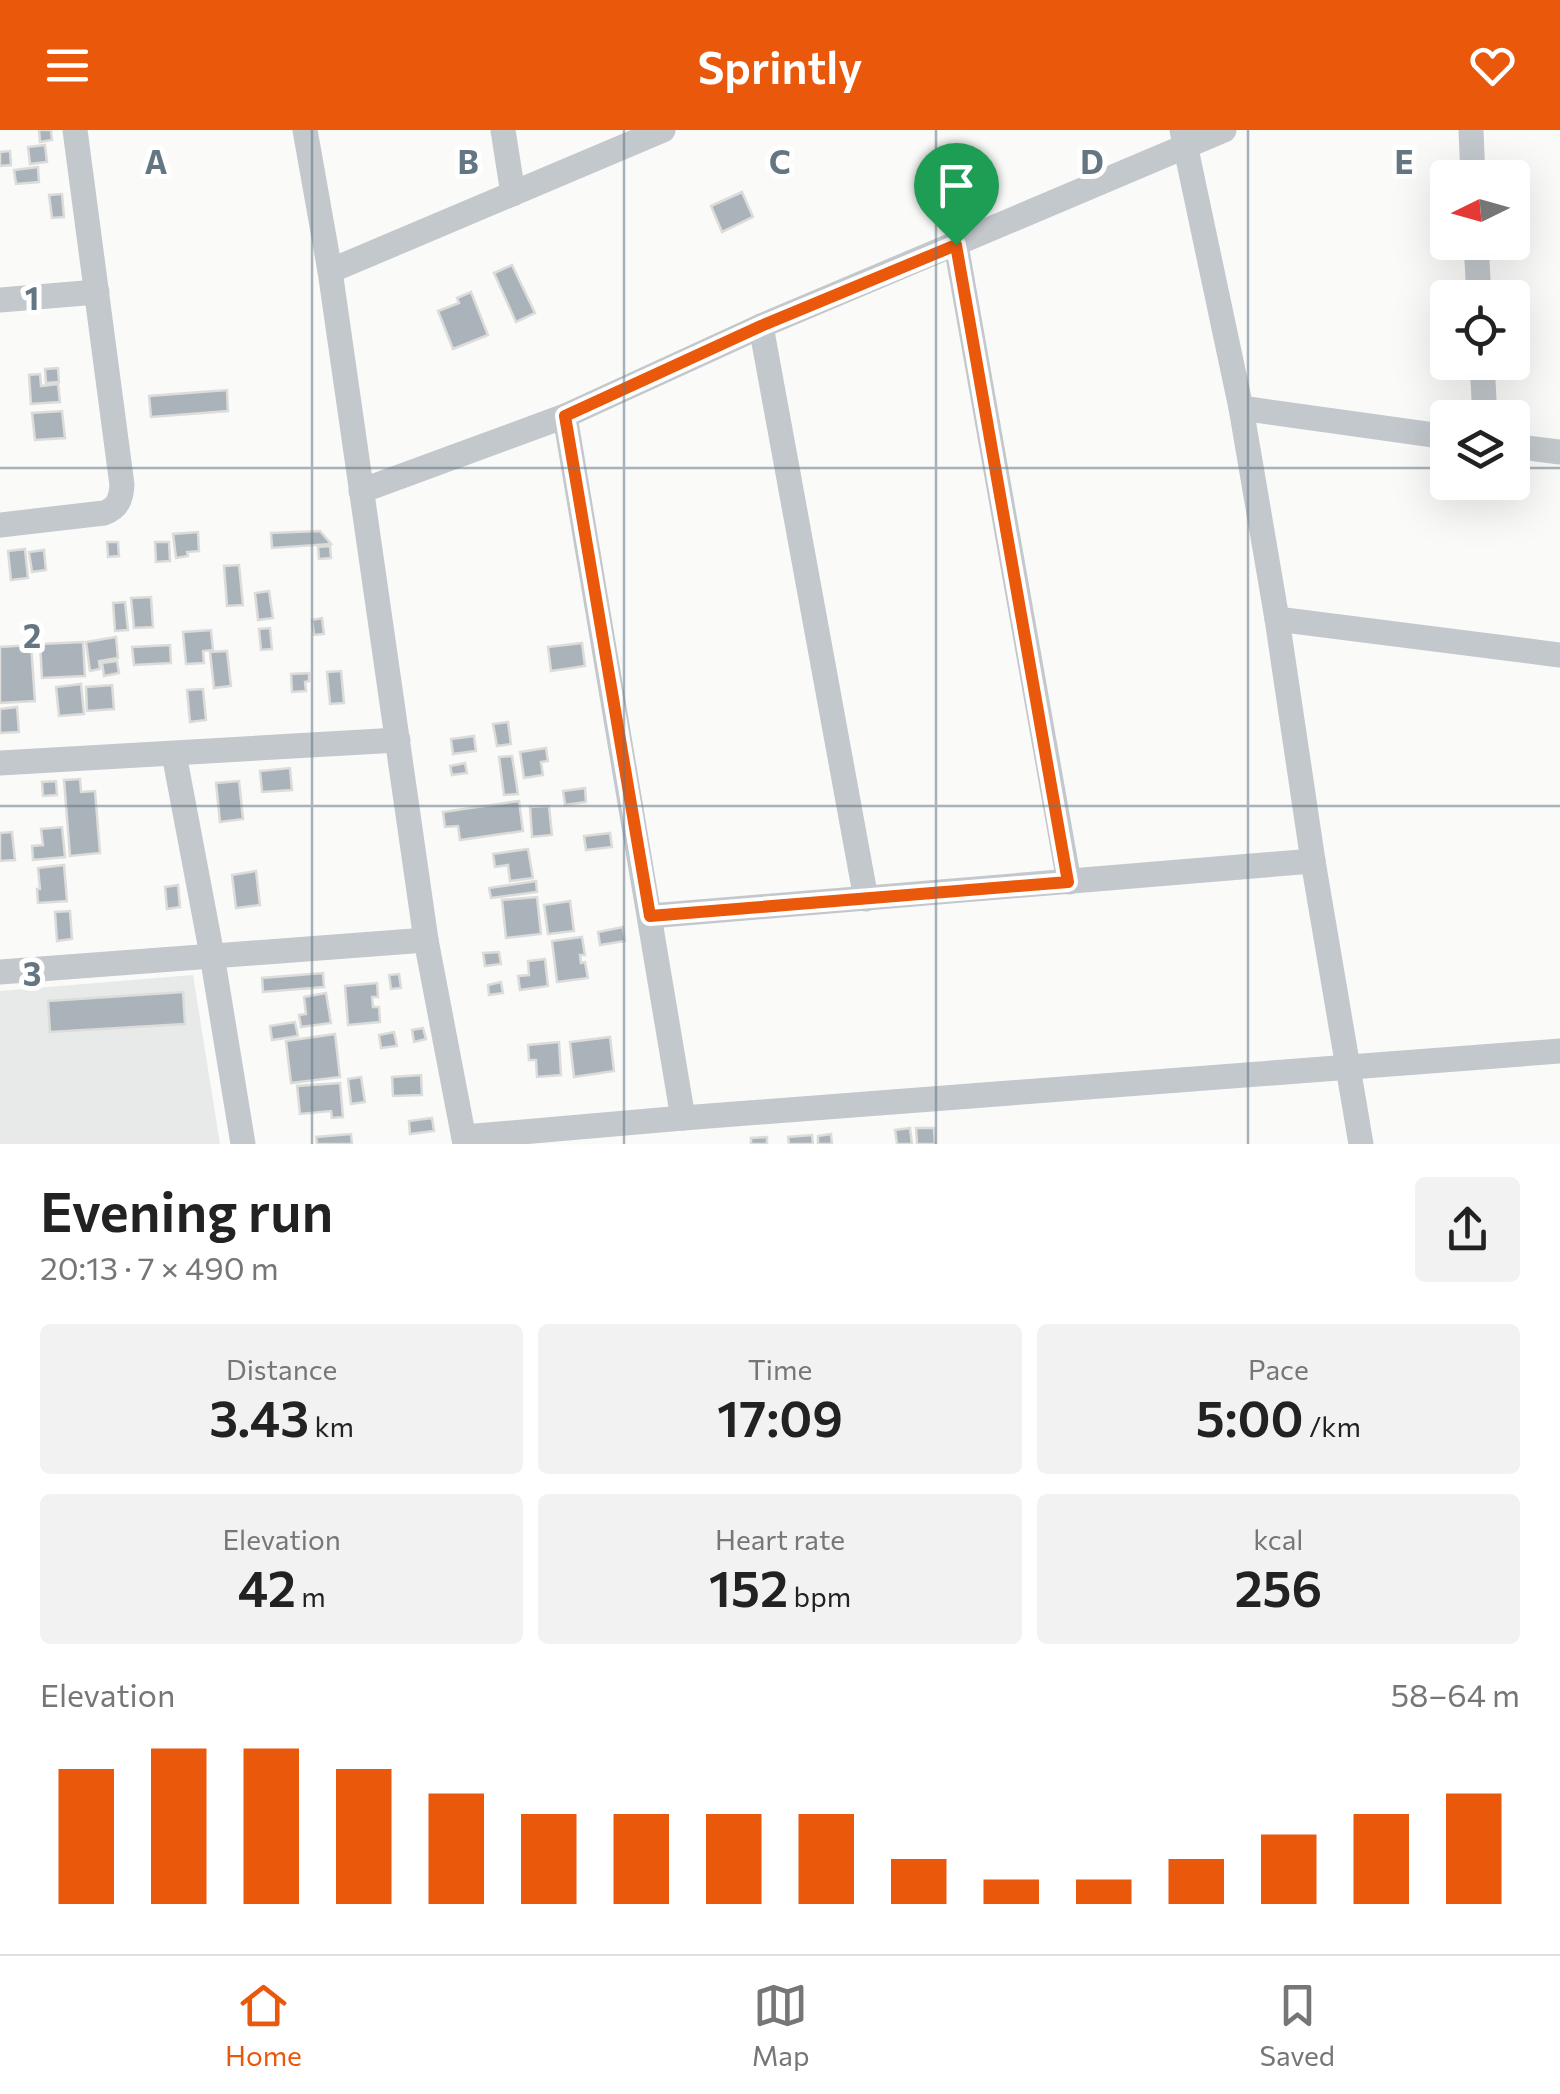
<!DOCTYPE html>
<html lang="en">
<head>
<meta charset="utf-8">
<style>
  body { margin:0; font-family:Commissioner,sans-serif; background:#f2f2f2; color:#222; height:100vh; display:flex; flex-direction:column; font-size:38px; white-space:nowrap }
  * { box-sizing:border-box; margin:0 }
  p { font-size:32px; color:#767676 }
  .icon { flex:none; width:55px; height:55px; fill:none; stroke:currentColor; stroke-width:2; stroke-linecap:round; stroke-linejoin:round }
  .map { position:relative; height:1014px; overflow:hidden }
  .side { display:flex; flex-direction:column; background:#fff; flex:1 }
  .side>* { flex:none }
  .needle { width:65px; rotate:265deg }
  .controls { position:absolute; left:1430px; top:30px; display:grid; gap:20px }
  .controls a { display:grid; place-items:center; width:100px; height:100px; border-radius:10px; background:#fff; box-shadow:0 10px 40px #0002; font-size:50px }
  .pin { position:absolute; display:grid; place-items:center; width:85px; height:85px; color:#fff; margin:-102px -42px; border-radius:50% 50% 50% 0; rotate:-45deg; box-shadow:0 0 10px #0007 }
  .pin .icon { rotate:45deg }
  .round { display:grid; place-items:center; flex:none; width:105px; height:105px; border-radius:10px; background:#f2f2f2 }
  .overview { display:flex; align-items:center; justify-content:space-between; height:170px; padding:0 40px }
  h1 { font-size:55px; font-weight:600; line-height:75px }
  .metrics { display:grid; grid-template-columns:repeat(3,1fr); gap:15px; height:170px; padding:10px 40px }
  .metrics div { display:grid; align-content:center; border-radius:10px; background:#f2f2f2; text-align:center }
  .metrics b { font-size:50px; font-weight:600 }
  .metrics small { font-size:28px; font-weight:400 }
  .metrics p { font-size:28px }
  .chart { height:280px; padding:20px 40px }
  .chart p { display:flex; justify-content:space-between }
  .chart svg { width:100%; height:180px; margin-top:10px; stroke:#ea580c; stroke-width:6 }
  header { display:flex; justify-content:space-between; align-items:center; height:130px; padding:0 40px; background:#ea580c; color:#fff; font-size:45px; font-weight:600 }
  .menu { display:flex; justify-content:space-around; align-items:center; height:140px; border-top:2px solid #e0e0e0; background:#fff; font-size:28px; color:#767676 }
  .menu a { display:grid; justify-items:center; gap:5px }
  .menu .on { color:#ea580c }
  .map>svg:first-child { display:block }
</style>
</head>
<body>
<header><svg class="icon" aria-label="menu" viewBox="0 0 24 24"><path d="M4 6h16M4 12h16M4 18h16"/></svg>Sprintly<svg class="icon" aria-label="heart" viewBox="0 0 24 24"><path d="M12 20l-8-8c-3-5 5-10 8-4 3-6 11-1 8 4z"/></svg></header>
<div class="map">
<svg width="1560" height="1014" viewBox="0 0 1560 1014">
  <rect width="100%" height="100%" fill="#fafaf8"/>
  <path fill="#e8e9e9" d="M 193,845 L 220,1014 L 0,1014 L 0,861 Z"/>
  <g fill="#aab3b9" stroke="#dcdcda" stroke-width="2.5">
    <path d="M 39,0 L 51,0 L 52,10 L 40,12 Z"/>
    <path d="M 45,15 L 47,32 L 30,34 L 28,17 Z"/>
    <path d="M 10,21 L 11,35 L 0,36 L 0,22 Z"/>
    <path d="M 38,37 L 39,52 L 16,54 L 14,40 Z"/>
    <path d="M 742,62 L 753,87 L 722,102 L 711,76 Z"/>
    <path d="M 62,64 L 64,87 L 52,88 L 49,65 Z"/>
    <path d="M 512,135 L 535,183 L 516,192 L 494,143 Z"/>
    <path d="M 471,162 L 488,205 L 453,219 L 438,181 L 459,173 L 457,168 Z"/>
    <path d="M 58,238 L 59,252 L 46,253 L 45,239 Z"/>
    <path d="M 40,244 L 41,256 L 58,254 L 60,272 L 31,274 L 29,245 Z"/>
    <path d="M 227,260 L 228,281 L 151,287 L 149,266 Z"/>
    <path d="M 62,281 L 65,308 L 35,310 L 32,283 Z"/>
    <path d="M 320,401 L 331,414 L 272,418 L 271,403 Z"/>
    <path d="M 198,402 L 199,421 L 187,422 L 188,426 L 176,428 L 173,404 Z"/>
    <path d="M 107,412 L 118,412 L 119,426 L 108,427 Z"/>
    <path d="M 155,412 L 169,412 L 170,431 L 156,432 Z"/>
    <path d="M 330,416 L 331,428 L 319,429 L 318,417 Z"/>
    <path d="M 25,419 L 28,448 L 11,450 L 8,421 Z"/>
    <path d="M 44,420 L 46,440 L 32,442 L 29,422 Z"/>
    <path d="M 239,435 L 243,475 L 227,476 L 224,436 Z"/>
    <path d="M 269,461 L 273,488 L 258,490 L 255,463 Z"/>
    <path d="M 151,467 L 153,497 L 134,498 L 131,468 Z"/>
    <path d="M 125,472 L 128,500 L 115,501 L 113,473 Z"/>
    <path d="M 322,488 L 324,504 L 314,505 L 312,490 Z"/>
    <path d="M 270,498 L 272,519 L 261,520 L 259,499 Z"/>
    <path d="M 211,500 L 213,520 L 203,521 L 204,533 L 186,534 L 183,502 Z"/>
    <path d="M 116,507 L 118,528 L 99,531 L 100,539 L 90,541 L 86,512 Z"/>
    <path d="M 83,512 L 85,546 L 42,548 L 40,514 Z"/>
    <path d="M 582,513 L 585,536 L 551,541 L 548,517 Z"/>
    <path d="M 31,515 L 35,571 L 0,573 L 0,517 Z"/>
    <path d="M 170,515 L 171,533 L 134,535 L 132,517 Z"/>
    <path d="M 227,521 L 231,556 L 214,558 L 210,522 Z"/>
    <path d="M 117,531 L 119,543 L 104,546 L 102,533 Z"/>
    <path d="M 341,541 L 344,573 L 330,574 L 327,542 Z"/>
    <path d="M 309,543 L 309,551 L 305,552 L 306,561 L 292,562 L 291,544 Z"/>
    <path d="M 81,554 L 84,584 L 59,586 L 56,557 Z"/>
    <path d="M 112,555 L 114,579 L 87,581 L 86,557 Z"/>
    <path d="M 203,559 L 206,590 L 190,592 L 187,560 Z"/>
    <path d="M 17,577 L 19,602 L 0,603 L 0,579 Z"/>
    <path d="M 508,592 L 511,614 L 497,616 L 493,594 Z"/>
    <path d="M 474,606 L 476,621 L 453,624 L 451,609 Z"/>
    <path d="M 546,618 L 548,631 L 541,632 L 543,645 L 524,648 L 520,622 Z"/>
    <path d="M 512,626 L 518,664 L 504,665 L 499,627 Z"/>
    <path d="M 465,633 L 467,643 L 452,645 L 450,636 Z"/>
    <path d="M 290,638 L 292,660 L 262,662 L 260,641 Z"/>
    <path d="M 80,649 L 81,662 L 95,661 L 100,723 L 70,726 L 64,650 Z"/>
    <path d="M 56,651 L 57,665 L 43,666 L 42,652 Z"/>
    <path d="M 239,651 L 243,689 L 220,692 L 216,653 Z"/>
    <path d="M 585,658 L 586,672 L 565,675 L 563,661 Z"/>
    <path d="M 519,671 L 523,701 L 460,710 L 458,696 L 445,697 L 443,682 Z"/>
    <path d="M 549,676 L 552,705 L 532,707 L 530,677 Z"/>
    <path d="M 62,697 L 65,727 L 33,730 L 32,716 L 43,715 L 41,699 Z"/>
    <path d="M 12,702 L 15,730 L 0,731 L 0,703 Z"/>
    <path d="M 610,703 L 612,717 L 586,720 L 584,706 Z"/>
    <path d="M 528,719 L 533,748 L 510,751 L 508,735 L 495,737 L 493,724 Z"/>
    <path d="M 64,735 L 67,771 L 38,773 L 37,759 L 40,759 L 38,738 Z"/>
    <path d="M 256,741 L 260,775 L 236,778 L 232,745 Z"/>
    <path d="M 536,751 L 537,762 L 491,768 L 489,758 Z"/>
    <path d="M 178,755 L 180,777 L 167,779 L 165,757 Z"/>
    <path d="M 537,767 L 541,804 L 506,808 L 502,770 Z"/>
    <path d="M 570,771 L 574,801 L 548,804 L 544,775 Z"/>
    <path d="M 70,781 L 72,809 L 57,811 L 55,782 Z"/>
    <path d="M 623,797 L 625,811 L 600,815 L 598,802 Z"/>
    <path d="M 582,807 L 585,825 L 580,825 L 581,833 L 585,832 L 588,848 L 557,852 L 552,811 Z"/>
    <path d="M 499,822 L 501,834 L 485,836 L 483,823 Z"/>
    <path d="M 545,829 L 548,856 L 520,860 L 518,846 L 529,845 L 528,831 Z"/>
    <path d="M 323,843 L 324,857 L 263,862 L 262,848 Z"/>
    <path d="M 399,844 L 401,858 L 391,859 L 389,845 Z"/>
    <path d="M 501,852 L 503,863 L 489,865 L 488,855 Z"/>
    <path d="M 377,853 L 378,867 L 372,867 L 373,877 L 379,877 L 380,892 L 348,895 L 345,856 Z"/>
    <path d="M 183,862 L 185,894 L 50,902 L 48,871 Z"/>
    <path d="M 326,863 L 331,893 L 301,897 L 299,885 L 306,884 L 304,867 Z"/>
    <path d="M 295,892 L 298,906 L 272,910 L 270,896 Z"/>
    <path d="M 423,898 L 426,909 L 414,912 L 412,900 Z"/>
    <path d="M 394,902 L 397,916 L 381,918 L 379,905 Z"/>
    <path d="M 335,904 L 340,947 L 291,953 L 286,911 Z"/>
    <path d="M 610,907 L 614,941 L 574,947 L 570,912 Z"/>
    <path d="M 559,912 L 561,945 L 537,947 L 536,930 L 529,930 L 528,915 Z"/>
    <path d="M 421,945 L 422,965 L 393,966 L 392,947 Z"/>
    <path d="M 361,947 L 365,972 L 351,974 L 348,949 Z"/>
    <path d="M 340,953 L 343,987 L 332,988 L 331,981 L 300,984 L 297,956 Z"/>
    <path d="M 432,988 L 434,1001 L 410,1004 L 409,991 Z"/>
    <path d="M 910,998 L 912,1014 L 897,1014 L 895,1000 Z"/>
    <path d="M 916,998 L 934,998 L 935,1014 L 917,1014 Z"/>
    <path d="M 351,1004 L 352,1014 L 317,1014 L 316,1007 Z"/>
    <path d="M 831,1004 L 832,1014 L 818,1014 L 818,1006 Z"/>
    <path d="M 812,1005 L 813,1014 L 789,1014 L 788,1007 Z"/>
    <path d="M 767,1007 L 767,1014 L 751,1014 L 751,1008 Z"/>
  </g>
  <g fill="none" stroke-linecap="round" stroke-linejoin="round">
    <g stroke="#c3c8cc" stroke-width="25">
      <path d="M 305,0 L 330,141 L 426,810 L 465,1014"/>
      <path d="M 503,0 L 513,64"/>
      <path d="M 1182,0 L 1241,278 L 1277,489 L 1313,731 L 1361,1014"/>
      <path d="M 1471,0 L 1473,48"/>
      <path d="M 1476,112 L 1479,168"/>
      <path d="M 956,115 L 1069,752"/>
      <path d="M 330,141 L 663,0"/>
      <path d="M 0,170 L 97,162"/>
      <path d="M 761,196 L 866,769"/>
      <path d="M 1482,232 L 1485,288"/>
      <path d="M 1241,278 L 1448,307"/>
      <path d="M 565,286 L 683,988"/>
      <path d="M 1512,316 L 1560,322"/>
      <path d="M 361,361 L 565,286 L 761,196 L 1224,0"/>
      <path d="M 0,395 L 104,383 C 118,378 121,369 122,355 L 75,0"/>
      <path d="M 1277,489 L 1560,525"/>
      <path d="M 174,624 L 212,825 L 243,1014"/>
      <path d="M 0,633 L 398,610"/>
      <path d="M 650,786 L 1313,731"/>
      <path d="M 0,842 L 426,810"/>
      <path d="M 464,1007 L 683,988 L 1560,921"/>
    </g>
  </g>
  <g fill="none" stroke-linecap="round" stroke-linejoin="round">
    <g stroke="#fff" stroke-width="20">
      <path id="route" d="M 956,115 L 1068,752 L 650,786 L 565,286 L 761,196 Z"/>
    </g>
    <use href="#route" stroke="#ea580c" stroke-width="12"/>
  </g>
  <path fill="none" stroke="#657683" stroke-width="2.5" stroke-opacity="0.55" d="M 312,0 L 312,1014M 624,0 L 624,1014M 936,0 L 936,1014M 1248,0 L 1248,1014M 0,338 L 1448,338M 1512,338 L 1560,338M 0,676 L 1560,676"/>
  <g font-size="32" text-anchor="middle" font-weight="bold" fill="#657683" stroke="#fff" stroke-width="10" stroke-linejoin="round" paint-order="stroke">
    <text x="156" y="44">A</text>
    <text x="468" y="44">B</text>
    <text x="780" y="44">C</text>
    <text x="1092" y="44">D</text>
    <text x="1404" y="44">E</text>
    <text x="32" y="180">1</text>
    <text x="32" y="518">2</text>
    <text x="32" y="856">3</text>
  </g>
</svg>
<div class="controls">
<a><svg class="needle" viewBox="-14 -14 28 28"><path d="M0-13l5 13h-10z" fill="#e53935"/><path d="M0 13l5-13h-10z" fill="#767676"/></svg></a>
<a><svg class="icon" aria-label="locate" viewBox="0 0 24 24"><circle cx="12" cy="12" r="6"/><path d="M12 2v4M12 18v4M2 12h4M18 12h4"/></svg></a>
<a><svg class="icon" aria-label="layers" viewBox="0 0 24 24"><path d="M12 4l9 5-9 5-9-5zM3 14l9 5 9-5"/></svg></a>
</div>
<div class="pin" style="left:956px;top:115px;background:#1e9e55"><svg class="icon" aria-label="arrive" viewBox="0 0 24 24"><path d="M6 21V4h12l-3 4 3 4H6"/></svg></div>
</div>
<section class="side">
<div class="overview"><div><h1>Evening run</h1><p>20:13 · 7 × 490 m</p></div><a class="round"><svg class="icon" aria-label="share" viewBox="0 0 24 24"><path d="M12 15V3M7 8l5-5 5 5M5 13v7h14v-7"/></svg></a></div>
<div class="metrics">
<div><p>Distance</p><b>3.43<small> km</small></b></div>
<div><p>Time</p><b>17:09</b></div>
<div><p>Pace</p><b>5:00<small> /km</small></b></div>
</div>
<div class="metrics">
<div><p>Elevation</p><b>42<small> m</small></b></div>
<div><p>Heart rate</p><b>152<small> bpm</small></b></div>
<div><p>kcal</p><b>256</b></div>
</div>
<div class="chart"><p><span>Elevation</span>58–64 m</p>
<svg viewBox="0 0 160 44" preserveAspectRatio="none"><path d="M5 44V11M15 44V6M25 44V6M35 44V11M45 44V17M55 44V22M65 44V22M75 44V22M85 44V22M95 44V33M105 44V38M115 44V38M125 44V33M135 44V27M145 44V22M155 44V17"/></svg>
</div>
</section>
<nav class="menu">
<a class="on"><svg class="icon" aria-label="home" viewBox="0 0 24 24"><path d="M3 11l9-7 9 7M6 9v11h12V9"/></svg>Home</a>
<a><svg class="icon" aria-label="map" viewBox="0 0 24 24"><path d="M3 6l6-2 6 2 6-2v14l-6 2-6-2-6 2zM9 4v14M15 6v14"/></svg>Map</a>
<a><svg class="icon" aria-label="saved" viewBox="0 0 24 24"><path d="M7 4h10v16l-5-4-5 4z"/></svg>Saved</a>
</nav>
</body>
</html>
